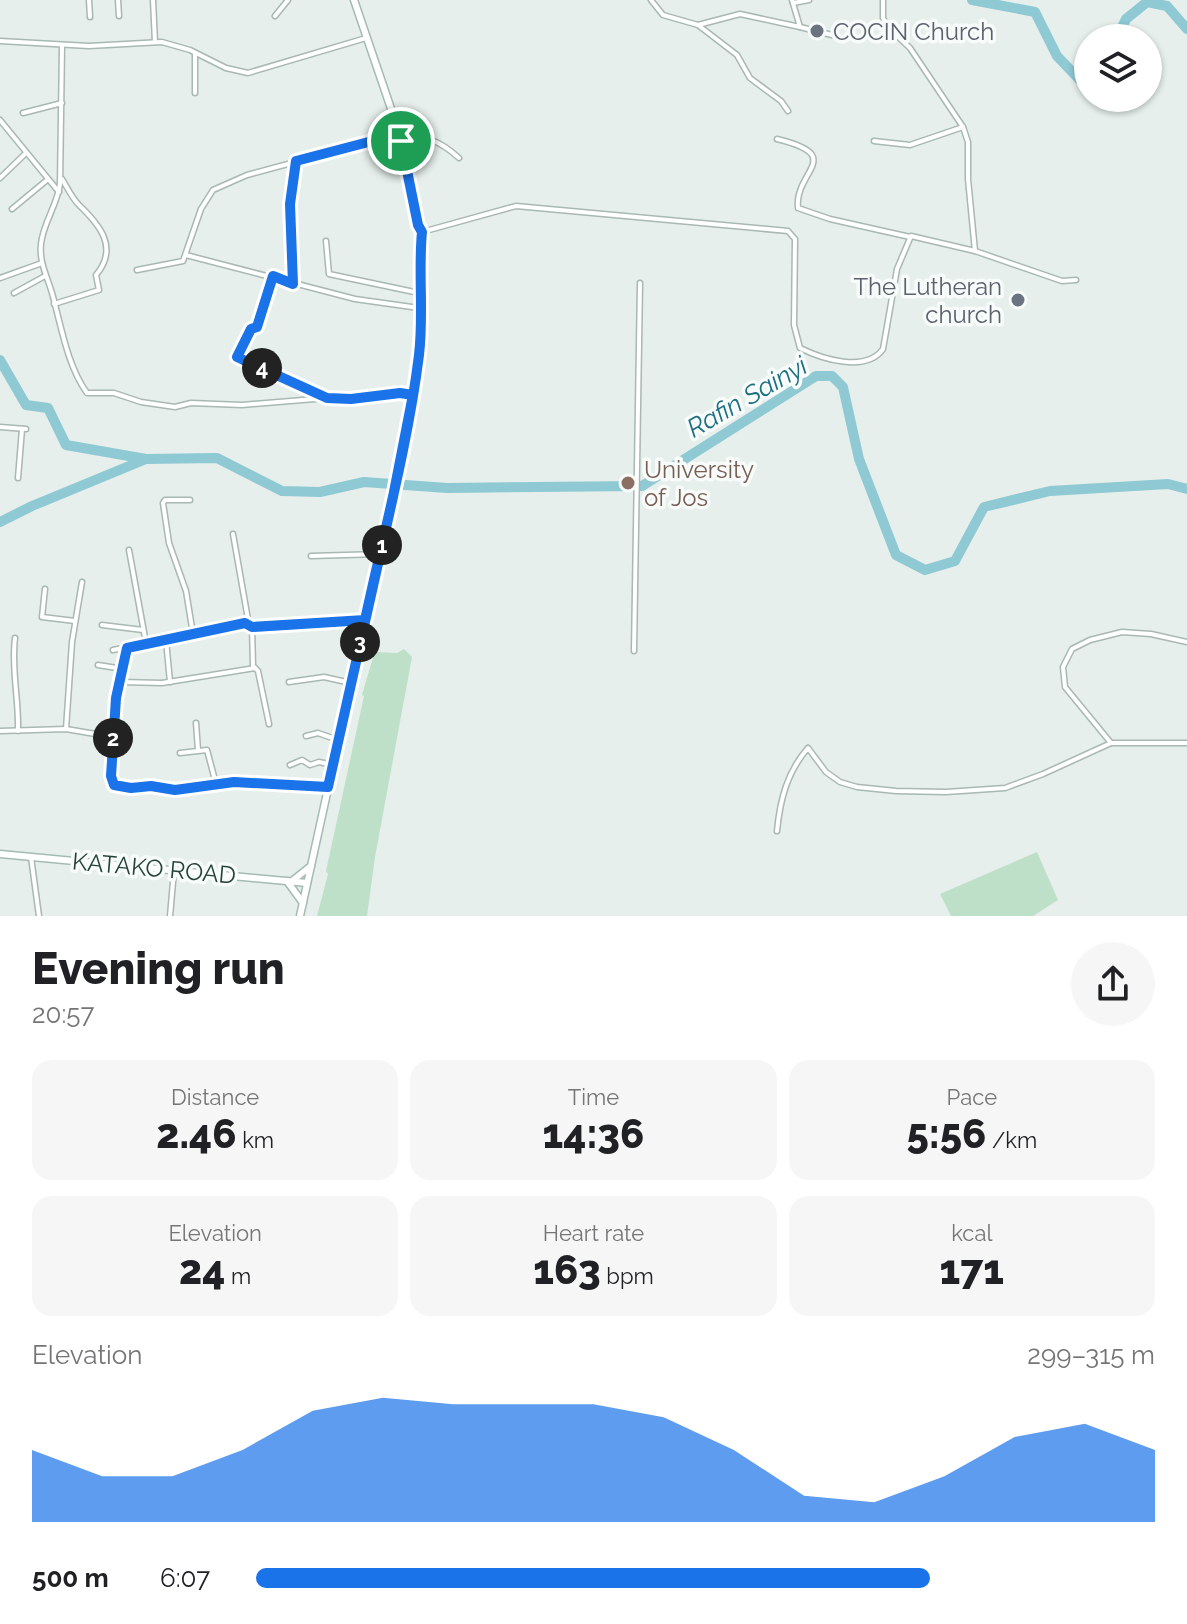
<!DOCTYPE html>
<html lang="en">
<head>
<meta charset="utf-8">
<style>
  body { margin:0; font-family:Raleway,sans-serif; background:#f6f6f6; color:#202124; height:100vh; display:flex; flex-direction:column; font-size:30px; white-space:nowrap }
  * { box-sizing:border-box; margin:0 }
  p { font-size:26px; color:#757577 }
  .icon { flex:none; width:44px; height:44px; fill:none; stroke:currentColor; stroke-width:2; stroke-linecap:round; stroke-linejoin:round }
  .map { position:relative; height:916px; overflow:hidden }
  .panel { display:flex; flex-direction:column; background:#fff; flex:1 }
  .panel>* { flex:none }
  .tools { position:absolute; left:1074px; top:24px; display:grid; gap:16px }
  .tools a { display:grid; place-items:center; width:88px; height:88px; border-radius:50%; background:#fff; box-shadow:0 2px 6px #0004; font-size:40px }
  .pin { position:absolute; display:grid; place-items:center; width:68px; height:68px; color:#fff; margin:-34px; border:4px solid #fff; border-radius:50%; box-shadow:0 2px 8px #0007 }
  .km { position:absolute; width:40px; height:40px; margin:-20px; border-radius:50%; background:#222; color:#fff; font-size:22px; line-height:40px; text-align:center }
  .round { display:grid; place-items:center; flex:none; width:84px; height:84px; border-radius:42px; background:#f6f6f6 }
  .headline { display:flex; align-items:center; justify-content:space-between; height:136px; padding:0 32px }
  h1 { font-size:44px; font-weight:800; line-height:60px }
  .stats { display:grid; grid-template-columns:repeat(3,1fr); gap:12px; height:136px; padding:8px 32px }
  .stats div { display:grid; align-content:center; border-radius:20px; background:#f6f6f6; text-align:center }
  .stats b { font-size:40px; font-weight:800 }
  .stats small { font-size:22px; font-weight:400 }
  .stats p { font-size:22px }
  .chart { height:224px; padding:16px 32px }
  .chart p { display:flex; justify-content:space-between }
  .chart svg { width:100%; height:144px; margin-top:8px; fill:#1a73e8; opacity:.7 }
  ul { padding:0 32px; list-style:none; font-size:26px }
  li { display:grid; grid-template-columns:128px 96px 1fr; align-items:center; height:60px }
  li i { height:20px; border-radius:10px; background:#1a73e8 }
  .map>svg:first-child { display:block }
</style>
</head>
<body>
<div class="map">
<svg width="1187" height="916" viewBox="0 0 1187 916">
  <rect width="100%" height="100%" fill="#e6efeb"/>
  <g fill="#bfe0c8">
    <path d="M 404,649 L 412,657 L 375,857 L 367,916 L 317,916 L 328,874 L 326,871 L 364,696 L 362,695 L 374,654 L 376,652 L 397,653 Z"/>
    <path d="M 1037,852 L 1058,900 L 1033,916 L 951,916 L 940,894 Z"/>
  </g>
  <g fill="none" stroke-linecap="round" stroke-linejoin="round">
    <g stroke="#8ec9d4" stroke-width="10">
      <path d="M 972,0 L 1035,12 L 1057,56 L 1080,80 L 1088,77"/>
      <path d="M 1117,38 L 1126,19 L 1147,2 L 1167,6 L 1187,29"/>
      <path d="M 0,360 L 26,405 L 48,408 L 66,445 L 146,459"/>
      <path d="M 0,522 L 32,506 L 146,459 L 217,458 L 282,491 L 320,492 L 364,482 L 447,488 L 642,486 L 816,376 L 832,376 L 843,387 L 859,459 L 896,555 L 925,570 L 955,561 L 984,507 L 1050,491 L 1168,484 L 1187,489"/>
    </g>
    <g stroke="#a8b8b2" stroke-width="7">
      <g id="street">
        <path d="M 89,0 L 90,17"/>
        <path d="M 118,0 L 119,16"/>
        <path d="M 153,0 L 155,42"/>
        <path d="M 651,0 L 663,15 L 698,25 L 737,55 L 750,78 L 781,101 L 788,111"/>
        <path d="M 883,0 L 883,18 L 888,27 L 910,48 L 963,127 L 968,142 L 968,179 L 975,251"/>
        <path d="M 793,3 L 809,0"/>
        <path d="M 275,16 L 288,0"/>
        <path d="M 698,25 L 740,14 L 800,27 L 792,0"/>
        <path d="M 800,27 L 832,35"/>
        <path d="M 0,41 L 89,46 L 162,42 L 190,50 L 226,68 L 248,73 L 366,38"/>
        <path d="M 62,46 L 60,184 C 57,206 43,223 41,244 C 39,262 47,276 52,293 C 61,325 67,365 87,393 L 114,393 L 141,402 L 175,407 L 191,403 L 242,405 L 327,398 L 351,399 L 382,394 L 412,395"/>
        <path d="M 195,93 L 195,53"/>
        <path d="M 23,113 L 62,103"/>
        <path d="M 0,120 L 59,192"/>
        <path d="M 777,139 C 847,156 794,171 798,208 L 830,219 L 910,237"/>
        <path d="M 401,141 C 426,134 440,141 459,158"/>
        <path d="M 874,141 L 910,145 L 963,127"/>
        <path d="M 0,178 L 26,153"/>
        <path d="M 12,209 L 47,180"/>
        <path d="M 422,232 L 516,206 L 788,231 L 795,239 L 794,325 L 800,348 C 822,359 866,373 883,349 L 897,269 L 911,236 L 975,251 L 1062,281 L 1076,280"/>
        <path d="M 326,241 L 329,274 L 419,293"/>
        <path d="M 186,255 L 355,299 L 419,308"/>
        <path d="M 137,270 L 183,261 L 201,209 L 213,190 L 247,175 L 399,134"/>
        <path d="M 273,277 L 257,327 L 251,329 L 237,357 L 325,397"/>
        <path d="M 0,278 L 42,263"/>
        <path d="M 293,284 L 290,204 L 296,161"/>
        <path d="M 14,293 L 45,276"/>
        <path d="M 54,304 L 99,290 L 96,275 C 119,248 100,225 79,205 C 72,198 67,187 62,179"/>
        <path d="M 0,427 L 26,429"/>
        <path d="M 18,478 L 22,429"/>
        <path d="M 190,500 L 165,500 L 163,503 L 169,543 L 186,591 L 193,634"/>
        <path d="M 233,534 L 249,625"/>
        <path d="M 129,550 L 146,643"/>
        <path d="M 311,556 L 380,554"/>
        <path d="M 45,589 L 42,617 L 75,621"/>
        <path d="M 102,625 L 143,630"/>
        <path d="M 252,627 L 253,666 L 258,671 L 269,724"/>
        <path d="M 15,638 C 11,669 19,699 18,731"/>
        <path d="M 166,640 L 170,682"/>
        <path d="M 127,648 L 116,698 L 111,776 L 114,785 L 131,788 L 151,786 L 175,790 L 234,782 L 328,787"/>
        <path d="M 113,650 L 245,623 L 252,627 L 365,620"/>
        <path d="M 634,651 L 640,283"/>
        <path d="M 98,665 L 123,669"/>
        <path d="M 121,682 L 162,683 L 255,668"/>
        <path d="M 289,682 L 324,677 L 351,683"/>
        <path d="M 196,723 L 198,750"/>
        <path d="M 66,729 L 72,642 L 82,582"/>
        <path d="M 0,731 L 66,729 L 113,737"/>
        <path d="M 306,736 L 318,733 L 338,740"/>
        <path d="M 1111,743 L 1065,687 L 1063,667 L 1072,649 L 1090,640 L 1122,632 L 1151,634 L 1187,642"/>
        <path d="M 180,753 L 207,750 L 216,784"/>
        <path d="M 290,765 L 302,760 L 310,765 L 319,762 L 333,765"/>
        <path d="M 777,831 C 780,800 787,772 808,748 L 826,772 L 840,782 L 857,787 L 896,791 L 946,792 L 1005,788 L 1043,774 L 1111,743 L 1187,743"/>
        <path d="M 31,857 L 39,916"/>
        <path d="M 170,916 L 174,871"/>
      </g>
    </g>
    <g stroke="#a4bbb3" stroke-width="9">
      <g id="secondary">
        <path d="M 0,854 L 307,883"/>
        <path d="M 287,881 L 303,903"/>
        <path d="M 292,881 L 311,866"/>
        <path d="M 300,916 L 398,470 L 419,352 L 422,232 L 418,225 L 399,132 L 354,0"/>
      </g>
    </g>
    <use href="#street" stroke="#fff" stroke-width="4"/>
    <use href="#secondary" stroke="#fff" stroke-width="6"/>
  </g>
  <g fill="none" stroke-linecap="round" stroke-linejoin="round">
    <g stroke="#fff" stroke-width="16">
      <path id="route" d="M 401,141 L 418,225 L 422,232 C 418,272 424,314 419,355 C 408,444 384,532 365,620 L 252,627 L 245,623 L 127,648 L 116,698 L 111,776 L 114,785 L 131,788 L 151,786 L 175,790 L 234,782 L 328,787 L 393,497 L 413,395 L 400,393 L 351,399 L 327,398 L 237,357 L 251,329 L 257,327 L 273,276 L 293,284 L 290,204 L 296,161 L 399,134 L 401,141"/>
    </g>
    <use href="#route" stroke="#1a73e8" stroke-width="10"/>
  </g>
  <g fill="#6b7280" stroke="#f7fbf9" stroke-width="3">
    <circle cx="817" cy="31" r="8"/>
    <circle cx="1018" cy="300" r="8"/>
  </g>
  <circle fill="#8d6e63" stroke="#f7fbf9" stroke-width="3" cx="628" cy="483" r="8"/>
  <g text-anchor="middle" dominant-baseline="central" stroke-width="7" stroke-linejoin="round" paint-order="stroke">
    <g font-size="24" fill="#5b616d" stroke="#f7fbf9" text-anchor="start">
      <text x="833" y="31">COCIN Church</text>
      <text x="1002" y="286" text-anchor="end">The Lutheran<tspan x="1002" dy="28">church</tspan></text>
    </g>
    <g font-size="24" fill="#785e54" stroke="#f7fbf9" text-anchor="start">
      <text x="644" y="469">University<tspan x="644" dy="28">of Jos</tspan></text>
    </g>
    <g font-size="24" fill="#24423a" stroke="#f7fbf9">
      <text transform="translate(154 868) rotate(5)">KATAKO ROAD</text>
    </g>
    <g font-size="26" font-style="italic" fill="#1c6f80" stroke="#f7fbf9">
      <text transform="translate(747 397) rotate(-30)">Rafin Sainyi</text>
    </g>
  </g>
</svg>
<div class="tools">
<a><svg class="icon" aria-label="layers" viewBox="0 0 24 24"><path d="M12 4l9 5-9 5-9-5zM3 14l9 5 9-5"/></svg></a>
</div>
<div class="pin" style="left:401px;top:141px;background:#1e9e55"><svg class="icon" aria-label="arrive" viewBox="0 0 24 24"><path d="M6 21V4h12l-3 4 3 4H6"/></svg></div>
<b class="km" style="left:382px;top:545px">1</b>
<b class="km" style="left:113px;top:738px">2</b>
<b class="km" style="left:360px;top:642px">3</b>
<b class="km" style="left:262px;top:368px">4</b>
</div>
<section class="panel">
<div class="headline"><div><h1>Evening run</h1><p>20:57</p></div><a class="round"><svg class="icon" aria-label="share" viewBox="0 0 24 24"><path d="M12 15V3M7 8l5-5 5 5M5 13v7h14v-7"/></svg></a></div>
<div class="stats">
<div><p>Distance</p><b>2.46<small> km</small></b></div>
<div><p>Time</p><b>14:36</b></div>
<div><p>Pace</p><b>5:56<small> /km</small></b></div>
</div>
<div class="stats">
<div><p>Elevation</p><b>24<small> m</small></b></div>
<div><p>Heart rate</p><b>163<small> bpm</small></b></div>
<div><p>kcal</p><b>171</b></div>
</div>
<div class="chart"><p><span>Elevation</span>299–315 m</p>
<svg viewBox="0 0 160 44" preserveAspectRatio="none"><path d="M0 44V22L10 30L20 30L30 22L40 10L50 6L60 8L70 8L80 8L90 12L100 22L110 36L120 38L130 30L140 18L150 14L160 22V44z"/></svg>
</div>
<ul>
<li><b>500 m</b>6:07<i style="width:75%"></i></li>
</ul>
</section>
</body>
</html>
